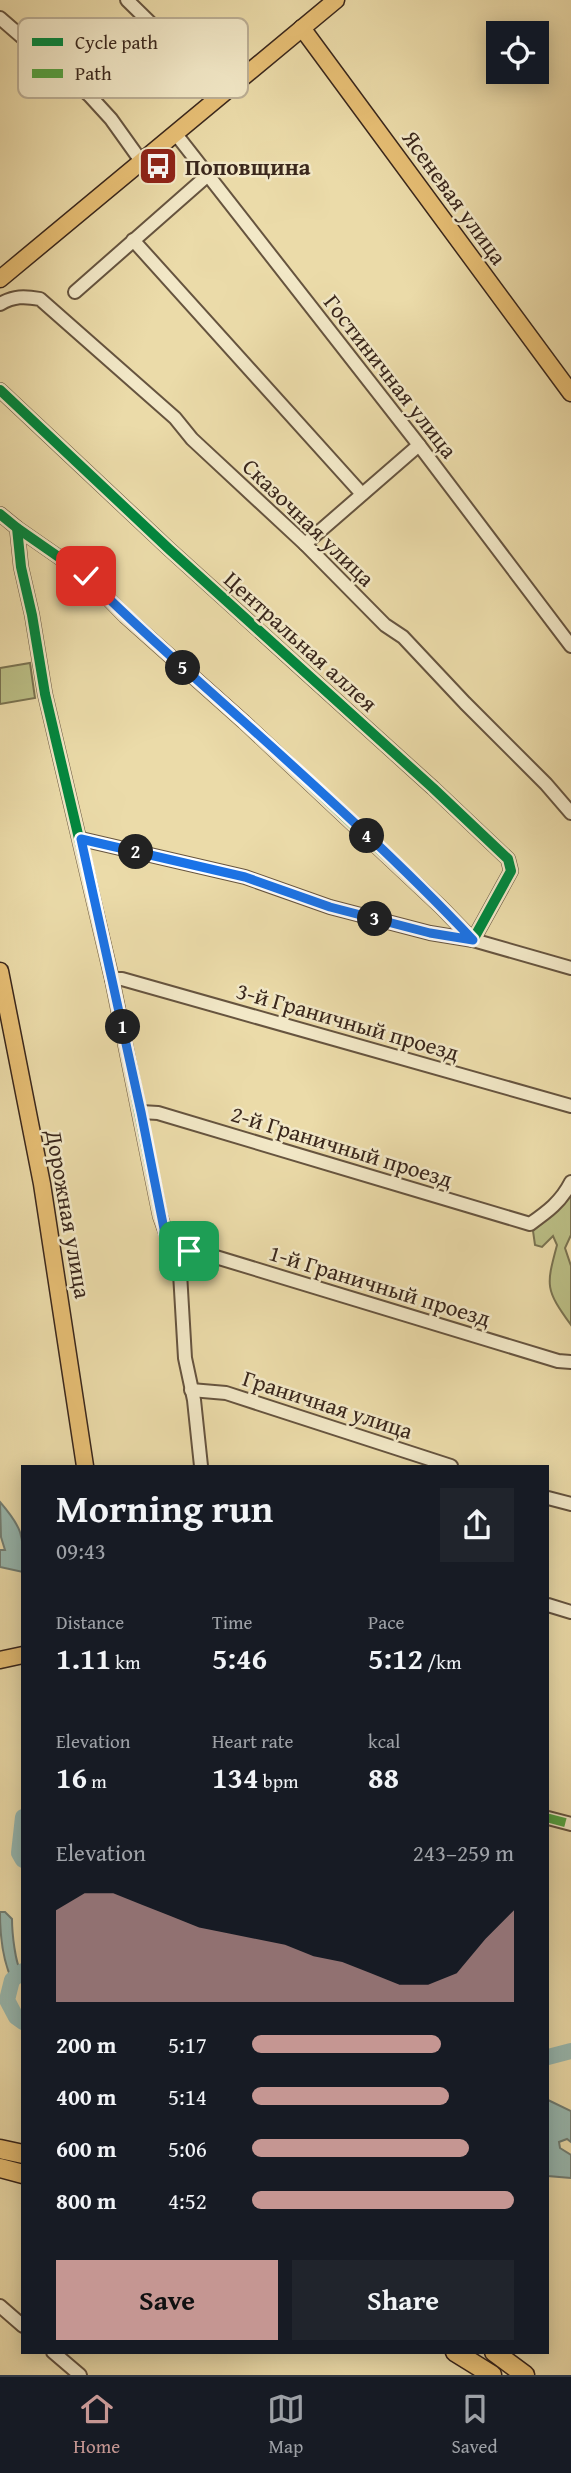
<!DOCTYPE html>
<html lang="en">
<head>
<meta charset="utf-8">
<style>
  body { margin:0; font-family:"Gentium Book Plus",serif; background:#20242c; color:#f1f3f6; height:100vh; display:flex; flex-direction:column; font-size:26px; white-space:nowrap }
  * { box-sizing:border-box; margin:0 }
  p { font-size:23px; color:#9ea1a6 }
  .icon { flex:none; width:38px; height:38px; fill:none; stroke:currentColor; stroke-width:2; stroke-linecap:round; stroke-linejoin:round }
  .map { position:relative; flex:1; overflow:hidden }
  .panel { position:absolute; left:21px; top:1465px; width:528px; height:889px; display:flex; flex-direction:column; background:#171b24; border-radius:0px; box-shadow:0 4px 18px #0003 }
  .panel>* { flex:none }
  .tools { position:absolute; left:486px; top:21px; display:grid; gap:14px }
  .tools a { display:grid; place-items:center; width:63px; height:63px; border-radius:0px; background:#171b24; box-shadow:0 4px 18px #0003; font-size:35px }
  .pin { position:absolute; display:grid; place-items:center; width:60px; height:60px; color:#fff; margin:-30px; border-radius:14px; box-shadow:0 4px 10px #0006 }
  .km { position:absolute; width:35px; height:35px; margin:-18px; border-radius:50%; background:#222; color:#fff; font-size:19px; line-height:35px; text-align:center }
  .round { display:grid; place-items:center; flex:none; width:74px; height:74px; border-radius:0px; background:#20242c }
  .overview { display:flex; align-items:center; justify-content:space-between; height:119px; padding:0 35px }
  h1 { font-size:38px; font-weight:700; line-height:52px }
  .figures { display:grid; grid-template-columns:repeat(3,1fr); gap:10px; height:119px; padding:7px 35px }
  .figures div { display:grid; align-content:center }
  .figures b { font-size:30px; font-weight:700 }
  .figures small { font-size:19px; font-weight:400 }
  .figures p { font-size:19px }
  .chart { height:196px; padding:14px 35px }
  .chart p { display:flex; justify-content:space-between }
  .chart svg { width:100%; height:126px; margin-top:7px; fill:#c59692; opacity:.7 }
  .cta { display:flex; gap:14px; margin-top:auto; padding:14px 35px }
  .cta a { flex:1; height:80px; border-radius:0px; background:#c59692; color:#111; font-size:28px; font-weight:700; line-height:80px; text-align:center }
  .cta a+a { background:#20242c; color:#f1f3f6 }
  ul { padding:0 35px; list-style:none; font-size:23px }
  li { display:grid; grid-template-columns:112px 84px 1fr; align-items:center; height:52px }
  li i { height:18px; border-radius:9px; background:#c59692 }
  .tab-bar { display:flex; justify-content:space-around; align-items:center; height:98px; border-top:2px solid #363941; background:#171b24; font-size:19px; color:#9ea1a6 }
  .tab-bar a { display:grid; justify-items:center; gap:4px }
  .tab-bar .on { color:#c59692 }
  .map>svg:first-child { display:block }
</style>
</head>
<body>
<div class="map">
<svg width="571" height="2375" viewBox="0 0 571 2375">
  <rect width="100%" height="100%" fill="#ebdba9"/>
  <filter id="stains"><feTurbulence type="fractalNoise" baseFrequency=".00286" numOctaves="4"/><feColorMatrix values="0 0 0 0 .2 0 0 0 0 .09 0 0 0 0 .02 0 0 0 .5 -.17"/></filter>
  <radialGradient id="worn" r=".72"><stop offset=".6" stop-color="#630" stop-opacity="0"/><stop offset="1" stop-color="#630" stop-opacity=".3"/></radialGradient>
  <g fill="#bbbf86" stroke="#7a7351" stroke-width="2">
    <path d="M 30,663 L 35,698 L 0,704 L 0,668 Z"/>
    <path d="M 571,1194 L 571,1235 L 565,1248 L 571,1266 L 571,1325 C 545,1289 546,1286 557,1245 L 553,1236 L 542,1247 L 535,1245 L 533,1231 L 554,1213 Z"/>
  </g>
  <g fill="#99b9b0" stroke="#737f75" stroke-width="2">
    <path d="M 0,1502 C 24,1530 23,1535 23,1572 L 0,1567 L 0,1550 L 5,1550 L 1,1537 Z"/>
    <path d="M 0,1912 L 5,1912 L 12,1919 C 12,1931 15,1965 22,1973 L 12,1980 C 2,1959 0,1935 0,1912 Z"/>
    <path d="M 548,2100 L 571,2111 L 571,2142 L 567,2139 L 559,2142 L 560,2148 L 571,2155 L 571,2178 L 548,2176 Z"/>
  </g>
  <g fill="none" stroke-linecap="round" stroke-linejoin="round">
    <g stroke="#99b9b0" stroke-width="16">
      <path d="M 23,1817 L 19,1853 L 23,1860"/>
      <path d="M 23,1971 L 12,1980 L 7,2000 L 16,2017 L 23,2022"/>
      <path d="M 548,2057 L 571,2051"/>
    </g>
    <g stroke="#66543f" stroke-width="16">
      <g id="minor">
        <path d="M 127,0 L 223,94"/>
        <path d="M 0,18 L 90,96 L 111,119 L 141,161"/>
        <path d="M 175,133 L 419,445 L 571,646"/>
        <path d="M 133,240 L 362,494"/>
        <path d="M 75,292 L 208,175"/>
        <path d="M 0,304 C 14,296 24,296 40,299 L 175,418 L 192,439 L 305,544 L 385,625 L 403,637 L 465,703 L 546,784 L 571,813"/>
        <path d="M 0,390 L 169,549 L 433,788 L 508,859 L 511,871 L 473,940 L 441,907 L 244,722 L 125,616 L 86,576 L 17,528"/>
        <path d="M 0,514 L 17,528 L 21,567 L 32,615 L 45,694 L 112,979 L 160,1216 L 170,1244 L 179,1256"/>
        <path d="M 305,544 L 419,445"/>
        <path d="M 81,839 L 245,877 L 330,907 L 430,933 L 473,940 L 571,968"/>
        <path d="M 112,979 L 122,979 L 571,1106"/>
        <path d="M 141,1112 L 158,1113 L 530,1224 C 547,1212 561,1202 571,1182"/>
        <path d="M 179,1256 L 189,1251 L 196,1251 L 558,1361 L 571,1362"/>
        <path d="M 179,1256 L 185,1358 L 194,1400 L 201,1466"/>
        <path d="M 191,1390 L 226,1393 L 451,1466"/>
        <path d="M 548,1498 L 571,1504"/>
        <path d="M 548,1605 L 571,1612"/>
        <path d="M 548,1818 L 571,1824"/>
        <path d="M 0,2306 L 23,2326"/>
        <path d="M 53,2352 L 80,2375"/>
      </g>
    </g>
    <g stroke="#3a271c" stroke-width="19">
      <g id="major">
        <path d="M 302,28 L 571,393"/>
        <path d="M 0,279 L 336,0"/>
        <path d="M 0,971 L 42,1184 L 85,1466"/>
        <path d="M 0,1660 L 23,1655"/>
      </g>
    </g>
    <g stroke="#3a271c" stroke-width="21">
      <g id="highway">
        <path d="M 0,2149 L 23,2154"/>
        <path d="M 0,2168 L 23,2174"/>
        <path d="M 455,2352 L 492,2375"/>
        <path d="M 494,2352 L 525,2375"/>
      </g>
    </g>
    <use href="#minor" stroke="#f2e8c7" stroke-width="12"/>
    <use href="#major" stroke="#e6be74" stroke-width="16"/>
    <use href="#highway" stroke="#e6be74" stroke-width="18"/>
    <path stroke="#54a341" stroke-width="9" stroke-dasharray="18 9" stroke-linecap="butt" d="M 548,1818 L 571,1824"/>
    <g stroke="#f2e8c7" stroke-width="15">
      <g id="cycleway">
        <path d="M 0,390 L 169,549 L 433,788 L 508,859 L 511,871 L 473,940 L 441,907 L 244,722 L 125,616 L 86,576 L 17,528"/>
        <path d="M 0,514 L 17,528 L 21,567 L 32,615 L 45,694 L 112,979 L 160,1216 L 170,1244 L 179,1256"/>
      </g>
    </g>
    <use href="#cycleway" stroke="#00873e" stroke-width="10"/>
  </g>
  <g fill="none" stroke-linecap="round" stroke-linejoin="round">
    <g stroke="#fff" stroke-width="14">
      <path id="route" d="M 86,576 C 136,627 190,673 242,720 C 321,791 401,864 473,940 L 430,933 L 330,907 L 245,877 L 81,839 L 141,1112 L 165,1234 L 179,1256 L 189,1251"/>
    </g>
    <use href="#route" stroke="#1a73e8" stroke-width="9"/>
  </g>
  <defs>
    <g id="bus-square" transform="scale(2.0125)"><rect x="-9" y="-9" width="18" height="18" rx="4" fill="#8f2418" stroke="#f2e8c7"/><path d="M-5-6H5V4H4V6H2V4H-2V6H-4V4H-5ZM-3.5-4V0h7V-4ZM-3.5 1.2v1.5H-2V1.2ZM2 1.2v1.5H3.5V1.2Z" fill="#fff"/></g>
  </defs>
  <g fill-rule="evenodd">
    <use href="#bus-square" x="158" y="166"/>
  </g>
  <g text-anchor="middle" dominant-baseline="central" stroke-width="5" stroke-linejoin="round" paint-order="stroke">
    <g font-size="23" font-weight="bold" fill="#3a271c" stroke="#f2e8c7" text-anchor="start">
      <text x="185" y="166">Поповщина</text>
    </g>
    <g font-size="23" fill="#3a271c" stroke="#f2e8c7">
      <text transform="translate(455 197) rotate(54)">Ясеневая улица</text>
      <text transform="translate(391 376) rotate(52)">Гостиничная улица</text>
      <text transform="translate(309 522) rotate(44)">Сказочная улица</text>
      <text transform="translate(301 641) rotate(42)">Центральная аллея</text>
      <text transform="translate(348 1021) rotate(16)">3-й Граничный проезд</text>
      <text transform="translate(342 1146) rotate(17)">2-й Граничный проезд</text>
      <text transform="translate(69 1214) rotate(80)">Дорожная улица</text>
      <text transform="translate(380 1285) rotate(17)">1-й Граничный проезд</text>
      <text transform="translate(328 1404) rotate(18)">Граничная улица</text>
    </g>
  </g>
  <rect x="18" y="18" width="230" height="80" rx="10" fill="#f2e8c7" stroke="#bbae94" stroke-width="2"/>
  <rect x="32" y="38" width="31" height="8" fill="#00873e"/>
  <rect x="32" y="69" width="31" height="9" fill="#54a341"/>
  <g font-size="19" fill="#3a271c">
    <text x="75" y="49">Cycle path</text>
    <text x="75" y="80">Path</text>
  </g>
  <rect width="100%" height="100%" filter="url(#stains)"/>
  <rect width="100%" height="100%" fill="url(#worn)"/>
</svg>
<div class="tools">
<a><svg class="icon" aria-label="locate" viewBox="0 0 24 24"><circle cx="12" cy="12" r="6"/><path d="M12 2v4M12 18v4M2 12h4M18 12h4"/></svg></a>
</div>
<div class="pin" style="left:189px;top:1251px;background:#1e9e55"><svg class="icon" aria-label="arrive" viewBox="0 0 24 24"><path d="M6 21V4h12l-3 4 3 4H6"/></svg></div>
<div class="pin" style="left:86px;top:576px;background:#d93025"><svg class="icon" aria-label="check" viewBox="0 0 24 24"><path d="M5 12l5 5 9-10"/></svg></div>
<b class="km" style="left:123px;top:1027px">1</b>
<b class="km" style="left:136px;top:852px">2</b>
<b class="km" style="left:375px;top:919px">3</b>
<b class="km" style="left:367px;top:836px">4</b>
<b class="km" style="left:183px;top:668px">5</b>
<section class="panel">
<div class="overview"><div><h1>Morning run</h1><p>09:43</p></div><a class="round"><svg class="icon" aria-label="share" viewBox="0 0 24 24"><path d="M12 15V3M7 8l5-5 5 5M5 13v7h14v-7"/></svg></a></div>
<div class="figures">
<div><p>Distance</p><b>1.11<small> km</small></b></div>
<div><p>Time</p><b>5:46</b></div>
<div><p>Pace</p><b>5:12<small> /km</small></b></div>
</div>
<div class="figures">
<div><p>Elevation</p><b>16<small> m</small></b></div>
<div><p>Heart rate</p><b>134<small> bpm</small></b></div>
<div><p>kcal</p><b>88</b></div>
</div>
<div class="chart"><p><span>Elevation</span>243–259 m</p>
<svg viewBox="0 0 160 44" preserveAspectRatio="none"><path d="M0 44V12L10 6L20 6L30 10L40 14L50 18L60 20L70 22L80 24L90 28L100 30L110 34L120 38L130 38L140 34L150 22L160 12V44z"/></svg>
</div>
<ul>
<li><b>200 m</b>5:17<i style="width:72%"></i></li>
<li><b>400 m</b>5:14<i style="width:75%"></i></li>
<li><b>600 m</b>5:06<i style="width:83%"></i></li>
<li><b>800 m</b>4:52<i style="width:100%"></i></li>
</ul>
<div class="cta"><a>Save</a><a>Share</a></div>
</section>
</div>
<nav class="tab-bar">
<a class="on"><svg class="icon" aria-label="home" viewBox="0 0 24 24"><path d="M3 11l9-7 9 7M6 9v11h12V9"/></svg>Home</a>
<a><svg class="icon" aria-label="map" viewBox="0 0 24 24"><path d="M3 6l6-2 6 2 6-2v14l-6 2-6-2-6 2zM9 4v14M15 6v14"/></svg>Map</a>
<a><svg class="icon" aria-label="saved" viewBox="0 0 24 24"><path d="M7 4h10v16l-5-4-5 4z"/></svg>Saved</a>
</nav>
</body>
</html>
